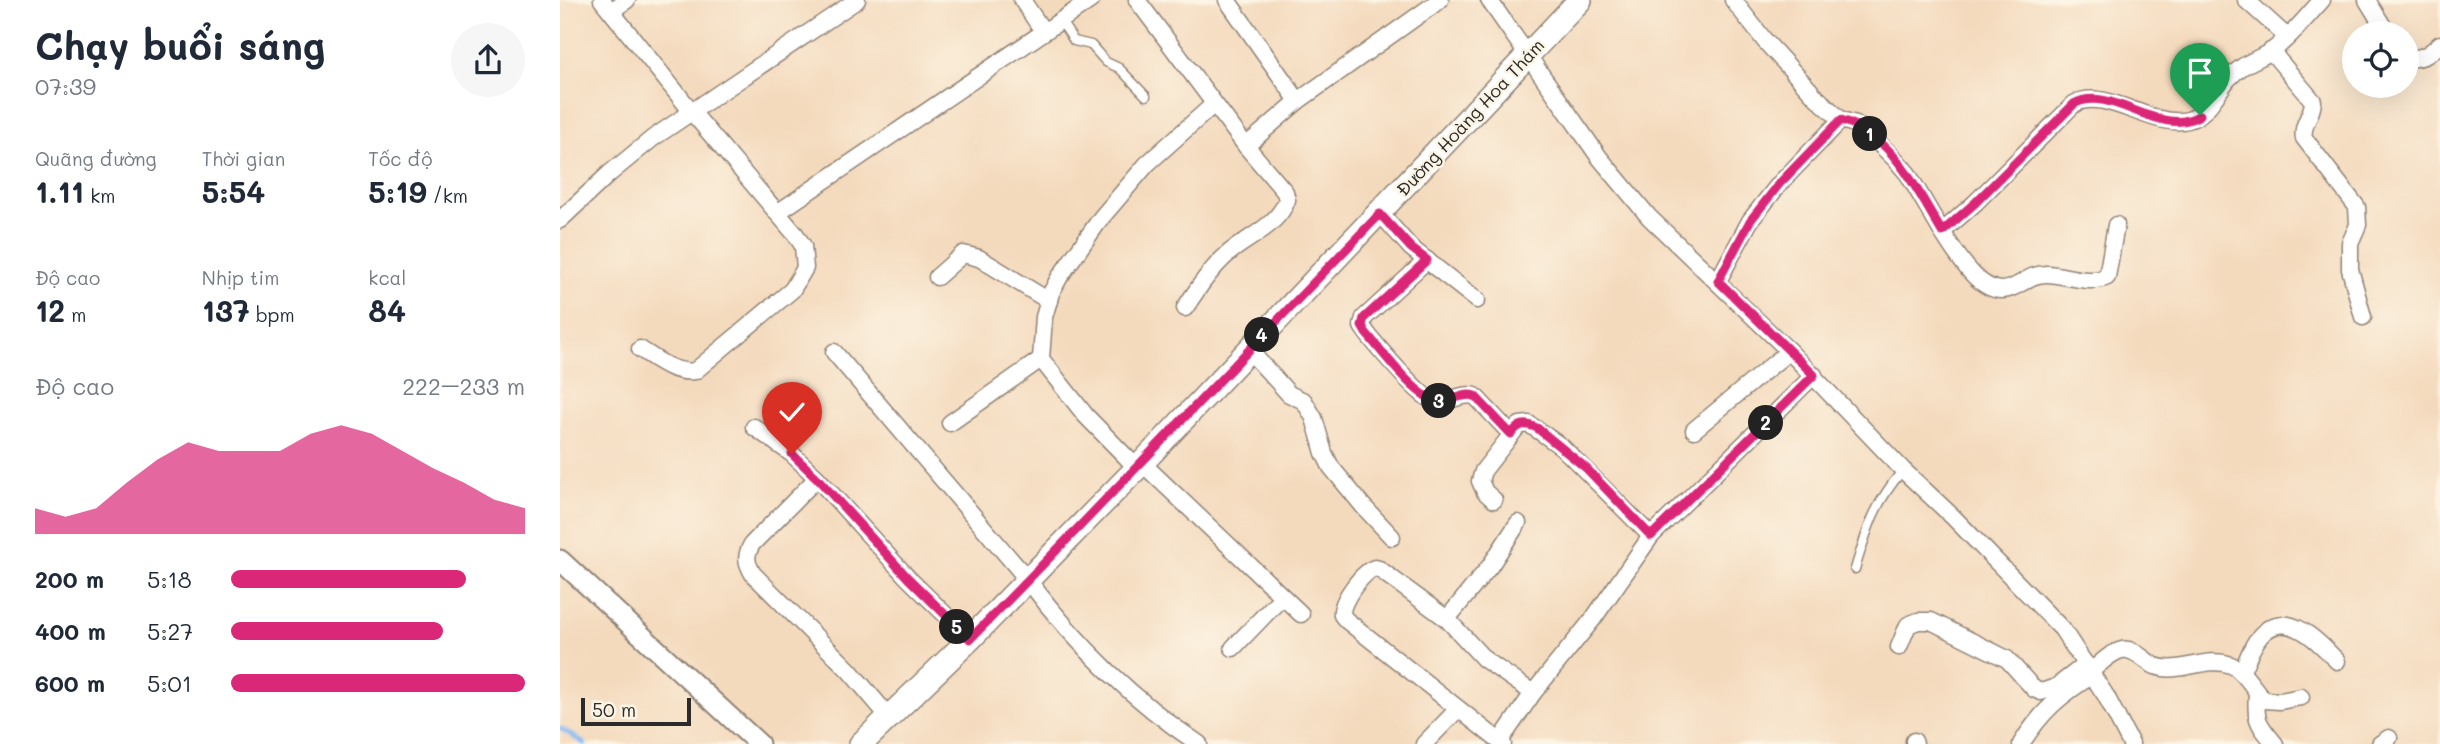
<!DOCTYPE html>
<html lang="vi">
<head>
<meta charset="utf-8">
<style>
  body { margin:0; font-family:Mali,sans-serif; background:#f6f6f7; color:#1f2937; height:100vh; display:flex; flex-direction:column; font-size:26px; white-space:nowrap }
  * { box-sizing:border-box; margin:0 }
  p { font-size:23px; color:#747a83 }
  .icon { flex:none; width:38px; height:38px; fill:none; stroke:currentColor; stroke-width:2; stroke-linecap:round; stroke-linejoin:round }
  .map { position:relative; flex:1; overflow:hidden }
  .sheet { display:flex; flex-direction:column; background:#fff; width:560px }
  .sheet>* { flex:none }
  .controls { position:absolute; left:1782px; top:21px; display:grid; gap:14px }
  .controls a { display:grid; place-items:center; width:77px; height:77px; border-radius:50%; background:#fff; box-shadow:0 7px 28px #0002; font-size:35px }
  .scale { position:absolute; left:21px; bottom:18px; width:110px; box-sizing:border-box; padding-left:7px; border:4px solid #2b2b2b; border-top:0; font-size:19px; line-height:24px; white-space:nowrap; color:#2b2b2b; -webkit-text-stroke:5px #fcf5e5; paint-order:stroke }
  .pin { position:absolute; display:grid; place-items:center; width:60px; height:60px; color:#fff; margin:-72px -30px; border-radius:50% 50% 50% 0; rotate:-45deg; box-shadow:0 0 7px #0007 }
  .pin .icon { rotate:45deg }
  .km { position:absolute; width:35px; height:35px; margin:-18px; border-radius:50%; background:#222; color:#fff; font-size:19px; line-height:35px; text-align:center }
  .round { display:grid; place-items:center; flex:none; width:74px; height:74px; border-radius:37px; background:#f6f6f7 }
  .overview { display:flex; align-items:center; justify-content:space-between; height:119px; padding:0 35px }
  h1 { font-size:38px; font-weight:700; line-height:52px }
  .figures { display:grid; grid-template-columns:repeat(3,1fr); gap:10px; height:119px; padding:7px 35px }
  .figures div { display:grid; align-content:center }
  .figures b { font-size:30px; font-weight:700 }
  .figures small { font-size:19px; font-weight:400 }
  .figures p { font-size:19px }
  .chart { height:196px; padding:14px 35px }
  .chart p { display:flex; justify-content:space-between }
  .chart svg { width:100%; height:126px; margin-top:7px; fill:#db2777; opacity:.7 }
  ul { padding:0 35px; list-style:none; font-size:23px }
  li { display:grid; grid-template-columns:112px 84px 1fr; align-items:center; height:52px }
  li i { height:18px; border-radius:9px; background:#db2777 }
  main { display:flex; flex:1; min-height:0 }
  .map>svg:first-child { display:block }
</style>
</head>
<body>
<main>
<section class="sheet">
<div class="overview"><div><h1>Chạy buổi sáng</h1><p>07:39</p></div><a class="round"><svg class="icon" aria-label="share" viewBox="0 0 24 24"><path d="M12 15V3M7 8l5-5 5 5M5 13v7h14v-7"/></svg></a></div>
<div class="figures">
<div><p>Quãng đường</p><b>1.11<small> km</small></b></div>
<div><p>Thời gian</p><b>5:54</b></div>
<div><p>Tốc độ</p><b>5:19<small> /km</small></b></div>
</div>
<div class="figures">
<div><p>Độ cao</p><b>12<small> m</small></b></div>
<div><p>Nhịp tim</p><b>137<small> bpm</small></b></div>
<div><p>kcal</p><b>84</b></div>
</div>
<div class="chart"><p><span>Độ cao</span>222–233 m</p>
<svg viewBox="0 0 160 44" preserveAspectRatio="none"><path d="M0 44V35L10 38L20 35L30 26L40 18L50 12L60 15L70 15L80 15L90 9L100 6L110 9L120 15L130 21L140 26L150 32L160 35V44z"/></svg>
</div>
<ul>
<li><b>200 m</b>5:18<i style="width:80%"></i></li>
<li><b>400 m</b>5:27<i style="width:72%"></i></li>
<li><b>600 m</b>5:01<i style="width:100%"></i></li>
</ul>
</section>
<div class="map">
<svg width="1880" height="744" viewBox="0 0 1880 744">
  <rect width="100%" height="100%" fill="#fcf5e5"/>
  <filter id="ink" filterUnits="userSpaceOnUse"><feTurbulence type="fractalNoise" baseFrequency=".0143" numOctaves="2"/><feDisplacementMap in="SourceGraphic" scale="14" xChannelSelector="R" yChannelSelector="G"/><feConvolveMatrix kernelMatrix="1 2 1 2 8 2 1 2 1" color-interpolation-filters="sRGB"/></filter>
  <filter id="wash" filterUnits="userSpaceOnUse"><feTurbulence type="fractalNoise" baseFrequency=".00686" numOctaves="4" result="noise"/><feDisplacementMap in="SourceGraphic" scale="28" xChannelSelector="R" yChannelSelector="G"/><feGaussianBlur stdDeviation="1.57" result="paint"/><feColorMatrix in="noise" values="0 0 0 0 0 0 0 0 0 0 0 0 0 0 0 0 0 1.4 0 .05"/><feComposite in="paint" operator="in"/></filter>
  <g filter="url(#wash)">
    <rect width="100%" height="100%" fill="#f4dabd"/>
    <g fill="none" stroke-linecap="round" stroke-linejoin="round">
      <path stroke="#83baf3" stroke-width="4.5" d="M 0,728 L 25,744"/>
    </g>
  </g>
  <g filter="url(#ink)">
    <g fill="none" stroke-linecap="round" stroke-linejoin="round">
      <g stroke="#908274" stroke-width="11">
        <g id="service">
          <path d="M 500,20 L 514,41 L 531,45 L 546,62 L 559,68 L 586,96"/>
          <path d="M 1295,569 C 1308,527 1314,504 1343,470"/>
        </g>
      </g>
      <g stroke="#908274" stroke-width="19">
        <g id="minor">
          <path d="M 42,0 L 132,112 L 236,235 L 243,246 L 245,268 L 232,290 L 135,371 C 114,374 97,360 80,349"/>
          <path d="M 462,0 L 483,31"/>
          <path d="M 577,0 L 686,146 L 725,192 L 727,200 C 718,225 690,236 670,252 C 652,267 638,288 625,308"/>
          <path d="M 667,0 L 738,101"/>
          <path d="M 929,0 L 1039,157 L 1089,217 L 1229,351 L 1343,470 L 1393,517 L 1502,629 L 1546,696 L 1571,744"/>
          <path d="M 1173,0 L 1205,41 L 1256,97 L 1281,120 L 1296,124 L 1309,134 L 1336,160 L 1348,174 L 1382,232 L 1415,203 L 1514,104 C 1544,87 1588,125 1622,121 C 1646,119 1655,95 1668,79 C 1684,62 1696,61 1713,50 C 1731,37 1747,16 1762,0"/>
          <path d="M 1686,0 L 1727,37"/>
          <path d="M 1807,0 L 1827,33"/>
          <path d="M 51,11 L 67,0"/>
          <path d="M 1711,51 L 1753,101 C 1753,115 1741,124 1744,138 L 1797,207 L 1798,225 L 1790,243 L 1790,269 L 1803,317"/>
          <path d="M 1846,57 C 1860,61 1870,54 1880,44"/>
          <path d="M 686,146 L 738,101 L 880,0"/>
          <path d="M 217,213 L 531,0"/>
          <path d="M 820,213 L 851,248 L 917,300"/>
          <path d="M 0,220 L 49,174 L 93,138 L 297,0"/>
          <path d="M 1382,232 C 1395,251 1420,297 1448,289 C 1463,285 1470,273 1488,274 C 1505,275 1531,285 1547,277 L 1556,225"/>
          <path d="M 867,260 L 804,318 L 802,326 C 810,339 860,397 873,401 C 888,405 900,392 915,396 L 951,434"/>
          <path d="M 377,277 L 403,254 L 419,258 L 489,301"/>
          <path d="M 1158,281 L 1190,221 L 1220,183 L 1281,120"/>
          <path d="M 688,349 L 729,394 L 744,401 L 754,418 L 764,453 L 771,467 L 803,506 L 832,537"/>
          <path d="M 274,352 L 468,580 C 516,644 572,700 639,744"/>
          <path d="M 390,423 L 481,359"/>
          <path d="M 194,427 L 232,454 L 257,478 L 348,578 L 410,639"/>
          <path d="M 1134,430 L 1229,351"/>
          <path d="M 582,463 L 741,614"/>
          <path d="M 577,468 L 526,416 L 481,359 L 484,317 L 491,293 L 499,278 L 541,218 L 587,164 L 654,104"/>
          <path d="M 257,478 L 192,544 C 185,556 186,562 193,574 L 289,670 L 329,717"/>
          <path d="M 934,500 L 925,492 L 920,481 L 923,471 L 955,430 L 960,425 L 969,424 L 1002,447 L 1091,536"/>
          <path d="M 887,619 L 930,566 L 958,523"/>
          <path d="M 1339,647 L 1348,625 L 1358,621 L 1371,621 L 1447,659 L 1474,689 L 1481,692 L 1496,687 L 1526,664"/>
          <path d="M 673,648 L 722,597"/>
          <path d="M 1531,671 C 1539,665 1551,652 1562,650 C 1574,647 1585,662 1595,666 C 1620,675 1647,655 1671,665 C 1684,670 1694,690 1704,700 L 1720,701 L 1741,697"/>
          <path d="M 1681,672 C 1688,660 1692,643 1703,633 C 1728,608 1761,644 1777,661"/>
          <path d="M 1697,692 C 1695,721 1697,722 1715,744"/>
          <path d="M 940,741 L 973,693 L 1033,619 L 1091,536 L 1254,375"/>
          <path d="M 1354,741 L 1355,744"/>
          <path d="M 864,744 L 897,710"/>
          <path d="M 943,744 L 786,620 L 782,615 C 780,602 803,571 815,568 L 819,569 L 887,619 L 924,659 L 973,693"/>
          <path d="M 1461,744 C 1481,712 1501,694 1533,675"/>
          <path d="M 1820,744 L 1829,738"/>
        </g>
      </g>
      <g stroke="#908274" stroke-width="23">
        <path id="tertiary" d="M 0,560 L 199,744"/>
      </g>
      <g stroke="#908274" stroke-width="26">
        <path id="primary" d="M 301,744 L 410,639 L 582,463 L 1020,0"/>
      </g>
      <use href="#service" stroke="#fff" stroke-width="8"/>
      <use href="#minor" stroke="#fff" stroke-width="16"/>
      <use href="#tertiary" stroke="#fff" stroke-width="19"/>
      <use href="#primary" stroke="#fff" stroke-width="23"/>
    </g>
  </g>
  <g fill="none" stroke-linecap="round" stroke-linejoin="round" filter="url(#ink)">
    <g stroke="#fff" stroke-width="14">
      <path id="route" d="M 232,454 L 257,478 L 348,578 L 410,639 C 548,499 683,355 820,214 L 851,248 L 867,260 L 804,318 L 802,326 L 806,333 C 821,350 857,399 878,401 C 891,403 901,392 915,396 L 951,434 C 959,424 965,422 977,428 L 1026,468 L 1091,536 L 1254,375 L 1158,281 L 1190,221 L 1220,183 L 1281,120 C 1332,134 1357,190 1382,232 L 1415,203 L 1514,104 C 1551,83 1600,140 1640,115"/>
    </g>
    <use href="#route" stroke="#db2777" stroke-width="9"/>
  </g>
  <g text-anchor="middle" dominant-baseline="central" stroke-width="5" stroke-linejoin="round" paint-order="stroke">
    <g font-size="18" fill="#2b2b2b" stroke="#fcf5e5">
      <text transform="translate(910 117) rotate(-47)">Đường Hoàng Hoa Thám</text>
    </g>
  </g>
</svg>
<div class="controls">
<a><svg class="icon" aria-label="locate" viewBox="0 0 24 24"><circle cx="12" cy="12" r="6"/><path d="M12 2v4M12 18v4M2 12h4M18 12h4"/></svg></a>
</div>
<div class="scale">50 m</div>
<div class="pin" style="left:1640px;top:115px;background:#1e9e55"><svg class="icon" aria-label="arrive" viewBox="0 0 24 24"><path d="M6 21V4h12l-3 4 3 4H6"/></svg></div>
<div class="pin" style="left:232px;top:454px;background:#d93025"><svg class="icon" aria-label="check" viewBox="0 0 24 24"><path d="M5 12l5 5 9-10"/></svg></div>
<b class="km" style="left:1310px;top:134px">1</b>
<b class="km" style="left:1206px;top:423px">2</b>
<b class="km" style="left:879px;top:401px">3</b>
<b class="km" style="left:702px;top:335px">4</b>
<b class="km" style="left:397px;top:627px">5</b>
</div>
</main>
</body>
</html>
